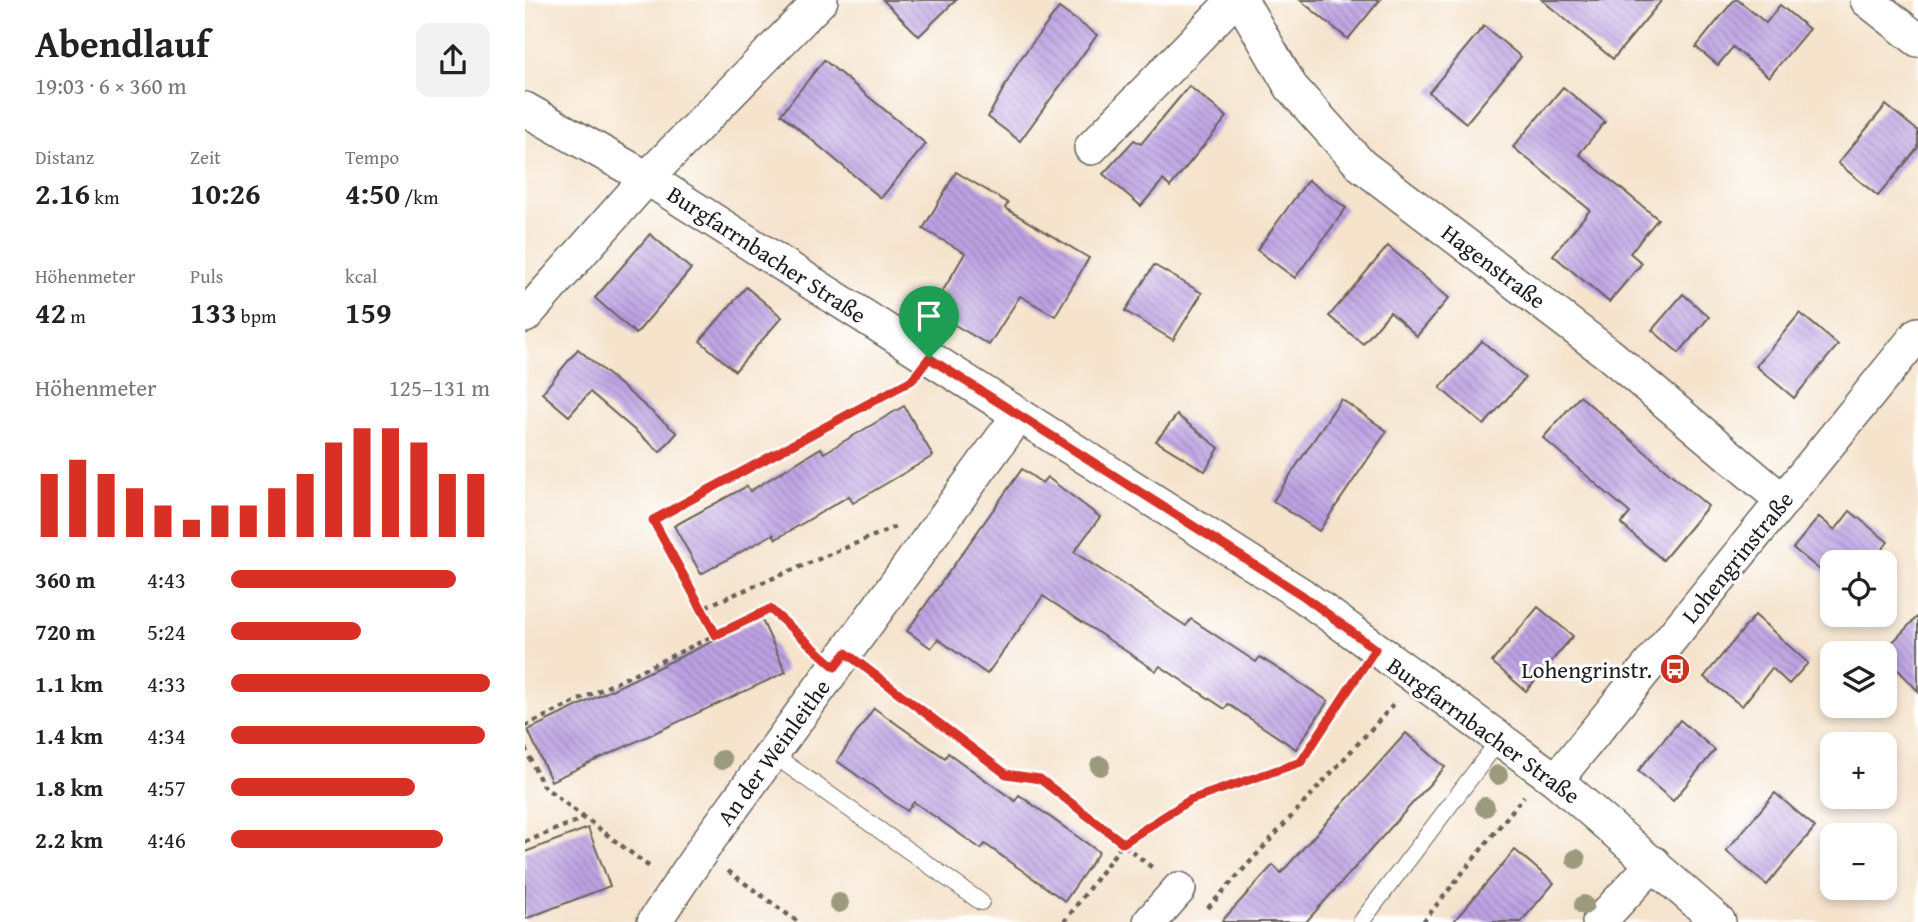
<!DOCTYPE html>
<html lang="de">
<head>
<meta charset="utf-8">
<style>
  body { margin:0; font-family:"Gentium Book Plus",serif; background:#f2f2f2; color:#222; height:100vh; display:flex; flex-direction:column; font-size:26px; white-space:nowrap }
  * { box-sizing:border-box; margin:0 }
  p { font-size:23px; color:#767676 }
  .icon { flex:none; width:38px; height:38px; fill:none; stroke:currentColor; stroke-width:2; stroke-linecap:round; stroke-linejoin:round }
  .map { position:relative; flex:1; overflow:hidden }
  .sheet { display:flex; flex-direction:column; background:#fff; width:525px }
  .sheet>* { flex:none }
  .controls { position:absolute; left:1295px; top:550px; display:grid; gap:14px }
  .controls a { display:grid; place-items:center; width:77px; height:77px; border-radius:14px; background:#fff; box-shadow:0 4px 10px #0003; font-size:35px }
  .pin { position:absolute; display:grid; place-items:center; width:60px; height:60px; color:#fff; margin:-72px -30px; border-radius:50% 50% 50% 0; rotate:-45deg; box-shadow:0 0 7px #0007 }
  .pin .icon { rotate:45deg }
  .round { display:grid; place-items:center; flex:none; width:74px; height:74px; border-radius:14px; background:#f2f2f2 }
  .head { display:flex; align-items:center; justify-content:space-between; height:119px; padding:0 35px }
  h1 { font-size:38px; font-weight:700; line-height:52px }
  .stats { display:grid; grid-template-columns:repeat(3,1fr); gap:10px; height:119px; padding:7px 35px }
  .stats div { display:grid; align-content:center }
  .stats b { font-size:30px; font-weight:700 }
  .stats small { font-size:19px; font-weight:400 }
  .stats p { font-size:19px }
  .chart { height:196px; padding:14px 35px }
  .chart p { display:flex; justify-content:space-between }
  .chart svg { width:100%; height:126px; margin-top:7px; stroke:#d93025; stroke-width:6 }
  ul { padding:0 35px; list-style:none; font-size:23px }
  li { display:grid; grid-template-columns:112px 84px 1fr; align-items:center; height:52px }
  li i { height:18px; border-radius:9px; background:#d93025 }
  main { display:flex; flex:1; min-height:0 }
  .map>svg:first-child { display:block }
</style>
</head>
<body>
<main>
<section class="sheet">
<div class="head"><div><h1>Abendlauf</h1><p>19:03 · 6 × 360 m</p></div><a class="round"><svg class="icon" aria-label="share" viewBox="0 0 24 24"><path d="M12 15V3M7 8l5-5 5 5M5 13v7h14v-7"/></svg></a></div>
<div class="stats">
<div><p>Distanz</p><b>2.16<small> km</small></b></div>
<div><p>Zeit</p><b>10:26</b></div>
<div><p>Tempo</p><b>4:50<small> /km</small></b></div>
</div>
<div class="stats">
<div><p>Höhenmeter</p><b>42<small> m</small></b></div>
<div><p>Puls</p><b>133<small> bpm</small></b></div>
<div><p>kcal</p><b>159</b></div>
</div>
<div class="chart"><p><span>Höhenmeter</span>125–131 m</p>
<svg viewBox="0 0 160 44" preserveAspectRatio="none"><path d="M5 44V22M15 44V17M25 44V22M35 44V27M45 44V33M55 44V38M65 44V33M75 44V33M85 44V27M95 44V22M105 44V11M115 44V6M125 44V6M135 44V11M145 44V22M155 44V22"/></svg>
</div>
<ul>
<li><b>360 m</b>4:43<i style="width:87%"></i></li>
<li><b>720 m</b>5:24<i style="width:50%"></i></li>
<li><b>1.1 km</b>4:33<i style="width:100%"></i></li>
<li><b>1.4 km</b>4:34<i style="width:98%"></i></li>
<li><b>1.8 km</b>4:57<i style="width:71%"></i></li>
<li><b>2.2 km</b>4:46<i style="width:82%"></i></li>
</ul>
</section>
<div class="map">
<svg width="1393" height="922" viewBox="0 0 1393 922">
  <defs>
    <pattern id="building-back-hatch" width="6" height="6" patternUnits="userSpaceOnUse" patternTransform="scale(1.75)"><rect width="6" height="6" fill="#bda2e3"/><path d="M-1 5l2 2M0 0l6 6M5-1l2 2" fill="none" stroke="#9983b7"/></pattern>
  </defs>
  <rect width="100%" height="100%" fill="#fff"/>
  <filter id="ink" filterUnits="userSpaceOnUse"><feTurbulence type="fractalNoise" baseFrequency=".0143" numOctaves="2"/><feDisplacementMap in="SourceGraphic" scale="14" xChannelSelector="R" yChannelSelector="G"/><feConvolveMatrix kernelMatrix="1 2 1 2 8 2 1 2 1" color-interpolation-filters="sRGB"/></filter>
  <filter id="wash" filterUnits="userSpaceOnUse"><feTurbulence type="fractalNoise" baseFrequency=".00686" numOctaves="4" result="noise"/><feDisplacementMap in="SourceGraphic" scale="28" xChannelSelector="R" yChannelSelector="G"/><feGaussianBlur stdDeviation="1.57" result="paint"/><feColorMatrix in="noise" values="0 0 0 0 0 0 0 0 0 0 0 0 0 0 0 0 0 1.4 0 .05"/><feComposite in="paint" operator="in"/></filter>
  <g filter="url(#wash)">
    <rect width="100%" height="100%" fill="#f5e3cc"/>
    <g id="blocks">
      <g fill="url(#building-back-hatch)">
        <path d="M 358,0 L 431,0 L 394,36 Z"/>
        <path d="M 775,0 L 855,0 L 823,39 Z"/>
        <path d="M 1017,0 L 1137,0 L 1088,59 Z"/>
        <path d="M 1209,0 L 1213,0 L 1241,23 L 1255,5 L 1284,29 L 1244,77 L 1208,47 L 1193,65 L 1171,47 Z"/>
        <path d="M 534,8 L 572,35 L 495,141 L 463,117 L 493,62 Z"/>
        <path d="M 959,26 L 996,57 L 941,123 L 904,92 Z"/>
        <path d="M 299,60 L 401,144 L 356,198 L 256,114 Z"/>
        <path d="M 664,86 L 702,117 L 645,187 L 638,180 L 616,206 L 578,174 L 609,140 L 616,144 Z"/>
        <path d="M 1038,87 L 1080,122 L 1054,154 L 1133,219 L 1105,253 L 1117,263 L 1084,302 L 1028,255 L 1065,210 L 988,147 Z"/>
        <path d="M 1361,105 L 1393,131 L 1393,148 L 1353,196 L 1313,163 Z"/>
        <path d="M 431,172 L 483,203 L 480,208 L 564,258 L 530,316 L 495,296 L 464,345 L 406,311 L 440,253 L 398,229 Z"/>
        <path d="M 783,180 L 821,208 L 770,278 L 732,250 Z"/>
        <path d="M 125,234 L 166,269 L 111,334 L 70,298 Z"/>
        <path d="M 863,246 L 924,298 L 892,336 L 865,312 L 838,344 L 804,316 Z"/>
        <path d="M 629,265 L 677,293 L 648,340 L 600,311 Z"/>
        <path d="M 221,287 L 257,317 L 210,371 L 175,341 Z"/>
        <path d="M 1158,294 L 1184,317 L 1154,353 L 1127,330 Z"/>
        <path d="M 1275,313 L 1313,345 L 1269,398 L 1231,366 Z"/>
        <path d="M 957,341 L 1000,378 L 959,425 L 915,388 Z"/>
        <path d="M 53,349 L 152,433 L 135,452 L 65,392 L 44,416 L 17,393 Z"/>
        <path d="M 1055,396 L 1183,506 L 1138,560 L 1096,524 L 1105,513 L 1018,438 Z"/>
        <path d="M 816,399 L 862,431 L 794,531 L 748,501 Z"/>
        <path d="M 379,406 L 408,456 L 328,503 L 324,496 L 251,539 L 248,534 L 176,574 L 149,526 L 222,486 L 225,491 L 296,448 L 299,453 Z"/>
        <path d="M 652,415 L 694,448 L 680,471 L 631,441 Z"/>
        <path d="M 497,469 L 517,483 L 522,477 L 575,517 L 549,552 L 661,626 L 666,619 L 731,662 L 735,657 L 803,701 L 771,749 L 703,704 L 700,709 L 635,666 L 631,671 L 518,596 L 462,674 L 413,639 L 406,648 L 382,631 Z"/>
        <path d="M 1325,511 L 1363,542 L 1347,562 L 1307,562 L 1307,580 L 1268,548 L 1294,517 L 1310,530 Z"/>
        <path d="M 1013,607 L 1048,636 L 1001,691 L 967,662 Z"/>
        <path d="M 1230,615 L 1283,663 L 1264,684 L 1247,668 L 1217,706 L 1179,677 Z"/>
        <path d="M 1393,616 L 1393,691 L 1357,653 Z"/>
        <path d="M 236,618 L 261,672 L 26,781 L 3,730 Z"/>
        <path d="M 349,708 L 420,758 L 423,753 L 490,801 L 494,795 L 574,852 L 540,901 L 460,844 L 456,849 L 389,802 L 382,811 L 312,761 Z"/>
        <path d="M 1155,720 L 1190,750 L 1148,801 L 1113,771 Z"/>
        <path d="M 881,733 L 920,767 L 781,922 L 696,922 L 748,865 L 756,873 Z"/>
        <path d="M 1250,793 L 1290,827 L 1242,885 L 1201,851 Z"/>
        <path d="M 63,828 L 85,886 L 0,919 L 0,852 Z"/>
        <path d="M 990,850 L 1029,883 L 996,922 L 928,922 Z"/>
      </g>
    </g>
  </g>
  <g filter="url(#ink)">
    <use href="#blocks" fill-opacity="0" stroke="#68625a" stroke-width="2"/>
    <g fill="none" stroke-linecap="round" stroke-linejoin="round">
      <g stroke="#68625a" stroke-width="18">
        <g id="lane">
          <path d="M 247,754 L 456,902"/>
          <path d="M 836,922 L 975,739"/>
        </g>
      </g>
      <g stroke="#68625a" stroke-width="36">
        <g id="street">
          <path d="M 716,0 L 766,87 L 836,165 L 1085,355 L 1258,501"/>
          <path d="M 1342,0 L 1393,40"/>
          <path d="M 0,109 L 122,178 L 777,595 L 1031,780 L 1194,922"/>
          <path d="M 566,148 L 709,0"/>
          <path d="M 0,316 L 122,178 L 296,0"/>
          <path d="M 1031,780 L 1393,334"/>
          <path d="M 129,922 L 184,840 L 494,415"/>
          <path d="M 625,922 L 654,889"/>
          <path d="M 1074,922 L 1129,863"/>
        </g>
      </g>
      <g stroke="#68625a" stroke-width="4.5" stroke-dasharray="5 5" stroke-linecap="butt">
        <path d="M 370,527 L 177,608 L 128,520 L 383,382"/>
        <path d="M 177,608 L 191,635"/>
        <path d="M 347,672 L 481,774 L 515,779 L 629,869"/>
        <path d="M 0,726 L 245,609 L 286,646"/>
        <path d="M 0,748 L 18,786 L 126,868"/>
        <path d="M 0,842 L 59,818"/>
        <path d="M 203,871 L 273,922"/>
        <path d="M 683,908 L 870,703"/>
        <path d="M 539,922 L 598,843 L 665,800 L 776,762 L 832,676"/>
        <path d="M 898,922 L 999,796"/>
      </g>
      <use href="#lane" stroke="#fff" stroke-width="16"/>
      <use href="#street" stroke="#fff" stroke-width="33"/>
    </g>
    <g fill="#9b9a7c">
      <circle cx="197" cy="760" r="10"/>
      <circle cx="575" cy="766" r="10"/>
      <circle cx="973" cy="775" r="10"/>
      <circle cx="960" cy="807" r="10"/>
      <circle cx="1051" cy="859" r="10"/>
      <circle cx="314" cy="903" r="10"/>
      <circle cx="1059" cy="905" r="10"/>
    </g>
  </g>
  <g fill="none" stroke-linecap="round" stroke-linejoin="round" filter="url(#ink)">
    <g stroke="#fff" stroke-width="14">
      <path id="route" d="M 404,358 L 777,595 L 850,649 L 776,762 L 665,800 L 598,843 L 515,779 L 481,774 L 321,653 L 310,667 L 245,609 L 191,635 L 128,520 L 387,380 Z"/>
    </g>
    <use href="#route" stroke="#d93025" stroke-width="9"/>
  </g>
  <defs>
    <g id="bus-disc" transform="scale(1.575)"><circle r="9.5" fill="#c8321e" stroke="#fff"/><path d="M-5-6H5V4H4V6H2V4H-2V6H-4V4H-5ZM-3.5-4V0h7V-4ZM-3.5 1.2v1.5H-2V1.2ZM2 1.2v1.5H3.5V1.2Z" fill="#fff"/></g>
  </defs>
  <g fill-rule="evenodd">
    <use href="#bus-disc" x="1150" y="669"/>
  </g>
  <g text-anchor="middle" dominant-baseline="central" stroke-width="6" stroke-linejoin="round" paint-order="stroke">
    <g font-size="23" fill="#1c1c1c" stroke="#fff">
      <text transform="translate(242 254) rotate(33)">Burgfarrnbacher Straße</text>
      <text transform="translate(969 266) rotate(37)">Hagenstraße</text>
      <text transform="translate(1212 557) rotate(-51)">Lohengrinstraße</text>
      <text transform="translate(959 730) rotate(36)">Burgfarrnbacher Straße</text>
      <text transform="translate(248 752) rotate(-54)">An der Weinleithe</text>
    </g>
    <g font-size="23" fill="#1c1c1c" stroke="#fff" text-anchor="end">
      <text x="1127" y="669">Lohengrinstr.</text>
    </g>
  </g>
</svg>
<div class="controls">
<a><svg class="icon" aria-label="locate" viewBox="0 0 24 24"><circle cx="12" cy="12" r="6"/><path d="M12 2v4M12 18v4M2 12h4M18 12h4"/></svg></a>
<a><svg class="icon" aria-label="layers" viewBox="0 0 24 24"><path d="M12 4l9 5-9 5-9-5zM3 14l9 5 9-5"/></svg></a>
<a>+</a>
<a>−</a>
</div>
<div class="pin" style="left:404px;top:358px;background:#1e9e55"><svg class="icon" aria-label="arrive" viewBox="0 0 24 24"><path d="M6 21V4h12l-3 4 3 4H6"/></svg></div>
</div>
</main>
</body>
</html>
